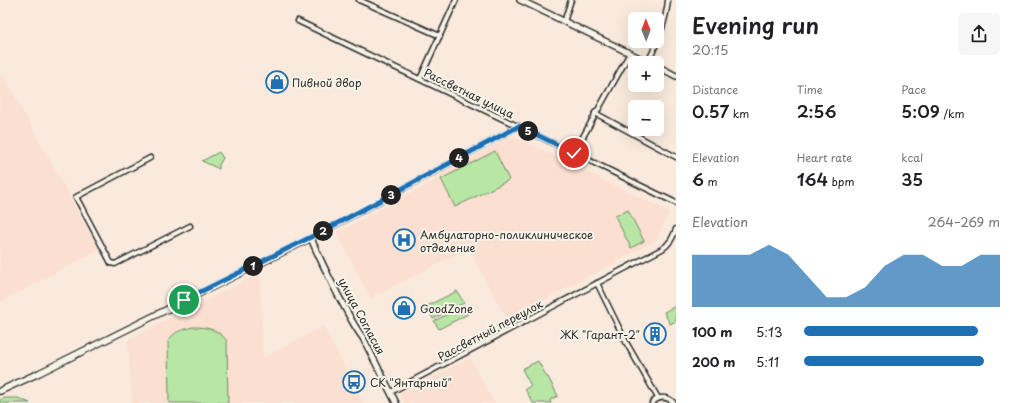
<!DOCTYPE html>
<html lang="en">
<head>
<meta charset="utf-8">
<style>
  body { margin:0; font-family:"Playpen Sans",sans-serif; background:#f6f6f6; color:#202124; height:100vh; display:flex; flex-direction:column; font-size:15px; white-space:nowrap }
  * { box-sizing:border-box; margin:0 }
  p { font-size:13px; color:#757577 }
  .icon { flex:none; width:22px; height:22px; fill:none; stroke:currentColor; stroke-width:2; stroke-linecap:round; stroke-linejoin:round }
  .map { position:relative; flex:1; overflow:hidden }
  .drawer { display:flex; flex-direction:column; background:#fff; width:340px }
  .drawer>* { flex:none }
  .needle { width:26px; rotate:359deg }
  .buttons { position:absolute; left:628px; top:12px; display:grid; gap:8px }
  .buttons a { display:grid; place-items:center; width:36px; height:36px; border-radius:6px; background:#fff; box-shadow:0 4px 16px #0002; font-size:20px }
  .pin { position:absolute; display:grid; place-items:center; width:34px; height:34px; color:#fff; margin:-17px; border:2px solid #fff; border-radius:50%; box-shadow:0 1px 4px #0007 }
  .km { position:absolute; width:20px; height:20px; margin:-10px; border-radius:50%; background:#222; color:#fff; font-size:11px; line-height:20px; text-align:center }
  .round { display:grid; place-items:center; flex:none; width:42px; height:42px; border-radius:6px; background:#f6f6f6 }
  .headline { display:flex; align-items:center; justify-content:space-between; height:68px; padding:0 16px }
  h1 { font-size:22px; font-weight:600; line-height:30px }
  .stats { display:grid; grid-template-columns:repeat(3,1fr); gap:6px; height:68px; padding:4px 16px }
  .stats div { display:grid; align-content:center }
  .stats b { font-size:17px; font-weight:600 }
  .stats small { font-size:11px; font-weight:400 }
  .stats p { font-size:11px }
  .chart { height:112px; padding:8px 16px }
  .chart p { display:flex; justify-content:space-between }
  .chart svg { width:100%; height:72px; margin-top:4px; fill:#1f6fb2; opacity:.7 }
  ul { padding:0 16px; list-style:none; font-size:13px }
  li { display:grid; grid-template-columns:64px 48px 1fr; align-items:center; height:30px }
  li i { height:10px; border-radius:5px; background:#1f6fb2 }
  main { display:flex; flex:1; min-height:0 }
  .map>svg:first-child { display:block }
</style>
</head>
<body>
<main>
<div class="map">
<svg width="676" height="403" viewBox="0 0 676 403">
  <rect width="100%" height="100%" fill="#f9eadd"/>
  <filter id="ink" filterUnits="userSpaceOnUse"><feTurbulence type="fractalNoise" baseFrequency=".025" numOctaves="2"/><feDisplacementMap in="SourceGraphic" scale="8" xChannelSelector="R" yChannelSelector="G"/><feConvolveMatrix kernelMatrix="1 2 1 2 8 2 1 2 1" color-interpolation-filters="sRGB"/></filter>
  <g filter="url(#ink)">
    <g fill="#fbdfd0">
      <path d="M 3,75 L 99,250 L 0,302 L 0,76 Z"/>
      <path d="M 513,136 L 669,212 L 656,240 L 593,275 L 588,276 L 507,320 L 470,251 L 467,249 L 371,298 L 361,280 L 337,233 L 435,180 L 434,177 Z"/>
      <path d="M 260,273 L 263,358 L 323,326 L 364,403 L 132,403 L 128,340 Z"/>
      <path d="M 470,358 L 494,403 L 404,403 L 400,394 Z"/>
    </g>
    <g fill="#b8e6a4" stroke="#728868">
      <path d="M 495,151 L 509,180 L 455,207 L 441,179 Z"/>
      <path d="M 219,152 L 223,158 L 219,165 L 219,169 L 202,161 Z"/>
      <path d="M 628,210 L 644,241 L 631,248 L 615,216 Z"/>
      <path d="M 457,291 L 464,303 L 433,319 L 427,306 Z"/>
      <path d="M 464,306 L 468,314 L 439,329 L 434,321 Z"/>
      <path d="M 676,306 L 676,321 L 670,324 L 664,312 Z"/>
      <path d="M 193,327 C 207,327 218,329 227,341 L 228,403 L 169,403 L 168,341 C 175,331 181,330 193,327 Z"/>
      <path d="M 538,361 L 547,377 L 548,377 L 558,396 L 550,400 L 551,403 L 533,403 L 525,389 L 531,386 L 522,369 Z"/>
      <path d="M 5,398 L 18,398 L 30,403 L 0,403 L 0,400 Z"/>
    </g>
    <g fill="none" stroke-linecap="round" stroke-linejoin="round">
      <g stroke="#2b2b2b" stroke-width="7">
        <g id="minor">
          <path d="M 359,0 L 440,36"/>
          <path d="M 298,21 L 574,153 L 676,203"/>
          <path d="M 564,22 L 571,0"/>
          <path d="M 648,62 C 658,42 666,22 668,0"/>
          <path d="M 420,79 L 456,0"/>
          <path d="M 595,113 L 676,157"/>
          <path d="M 574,153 L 594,117 L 595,113 L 598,110 L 630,53"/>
          <path d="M 150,158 L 76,197 L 111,263 L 115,264 L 190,226"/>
          <path d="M 311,238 L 519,126"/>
          <path d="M 597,283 L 627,344 L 658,398"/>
          <path d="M 391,392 L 662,249 C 670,244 673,237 676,229"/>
          <path d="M 652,403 C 659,396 667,396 674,403"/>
        </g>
      </g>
      <g stroke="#2b2b2b" stroke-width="8">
        <g id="tertiary">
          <path d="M 520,0 L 650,63"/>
          <path d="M 657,66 L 676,76"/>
          <path d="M 311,238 C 319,258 329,277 339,297 C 347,311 353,325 363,338 L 396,403"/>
        </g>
      </g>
      <g stroke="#2b2b2b" stroke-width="8">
        <path id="secondary" d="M 0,391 L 39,373 L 311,238"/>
      </g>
      <use href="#minor" stroke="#f7f3e8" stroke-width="4"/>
      <use href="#tertiary" stroke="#f7f3e8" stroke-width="5"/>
      <use href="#secondary" stroke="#f7f3e8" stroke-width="5.5"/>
    </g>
  </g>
  <g fill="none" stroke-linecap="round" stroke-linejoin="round" filter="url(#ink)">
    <g stroke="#fff" stroke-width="8">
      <path id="route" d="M 184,300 L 323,231 L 519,126 L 574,153"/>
    </g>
    <use href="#route" stroke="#1f6fb2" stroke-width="5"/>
  </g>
  <defs>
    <g id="shop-ring" transform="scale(1.15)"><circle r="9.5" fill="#f7f3e8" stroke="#1f6fb2" stroke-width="1.5"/><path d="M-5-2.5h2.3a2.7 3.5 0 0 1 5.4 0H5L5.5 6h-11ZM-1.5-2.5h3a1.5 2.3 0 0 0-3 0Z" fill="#1f6fb2"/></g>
    <g id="hospital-ring" transform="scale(1.15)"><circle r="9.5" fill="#f7f3e8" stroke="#1f6fb2" stroke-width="1.5"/><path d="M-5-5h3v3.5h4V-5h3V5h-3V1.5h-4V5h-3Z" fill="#1f6fb2"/></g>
    <g id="building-ring" transform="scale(1.15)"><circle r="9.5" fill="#f7f3e8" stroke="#1f6fb2" stroke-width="1.5"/><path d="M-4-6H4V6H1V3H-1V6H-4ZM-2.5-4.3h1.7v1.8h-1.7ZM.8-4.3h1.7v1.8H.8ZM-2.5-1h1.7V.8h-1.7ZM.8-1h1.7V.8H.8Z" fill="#1f6fb2"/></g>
    <g id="bus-ring" transform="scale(1.15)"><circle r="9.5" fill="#f7f3e8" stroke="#1f6fb2" stroke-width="1.5"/><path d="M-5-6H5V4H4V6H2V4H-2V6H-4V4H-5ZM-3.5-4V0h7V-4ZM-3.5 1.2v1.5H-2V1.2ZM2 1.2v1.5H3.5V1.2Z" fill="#1f6fb2"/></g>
  </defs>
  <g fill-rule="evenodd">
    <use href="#shop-ring" x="277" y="82"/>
    <use href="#hospital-ring" x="404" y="240"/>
    <use href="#shop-ring" x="404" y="308"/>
    <use href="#building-ring" x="655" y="334"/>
    <use href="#bus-ring" x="354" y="382"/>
  </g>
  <g text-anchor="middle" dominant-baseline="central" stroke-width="4" stroke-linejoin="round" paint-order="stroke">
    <g font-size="11" fill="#2b2b2b" stroke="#f7f3e8" text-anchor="start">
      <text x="292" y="82">Пивной двор</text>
      <text x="420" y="234">Амбулаторно-поликлиническое<tspan x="420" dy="13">отделение</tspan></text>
      <text x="420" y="308">GoodZone</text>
      <text x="640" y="334" text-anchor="end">ЖК "Гарант-2"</text>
      <text x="370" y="382">СК "Янтарный"</text>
    </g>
    <g font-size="11" fill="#2b2b2b" stroke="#f7f3e8">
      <text transform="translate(469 93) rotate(26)">Рассветная улица</text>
      <text transform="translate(362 316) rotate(62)">улица Согласия</text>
      <text transform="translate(490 330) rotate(-28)">Рассветный переулок</text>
    </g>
  </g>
</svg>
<div class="buttons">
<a><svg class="needle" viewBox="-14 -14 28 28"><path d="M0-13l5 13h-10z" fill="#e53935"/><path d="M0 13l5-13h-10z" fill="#757577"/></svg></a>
<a>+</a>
<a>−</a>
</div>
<div class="pin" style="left:184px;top:300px;background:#1e9e55"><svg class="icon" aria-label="arrive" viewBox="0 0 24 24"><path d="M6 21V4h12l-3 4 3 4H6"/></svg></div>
<div class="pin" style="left:574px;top:153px;background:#d93025"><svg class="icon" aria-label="check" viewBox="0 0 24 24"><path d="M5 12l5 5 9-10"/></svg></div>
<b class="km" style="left:253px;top:266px">1</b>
<b class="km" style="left:323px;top:231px">2</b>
<b class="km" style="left:391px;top:195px">3</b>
<b class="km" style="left:459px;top:158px">4</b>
<b class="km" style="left:528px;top:131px">5</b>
</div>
<section class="drawer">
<div class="headline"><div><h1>Evening run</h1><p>20:15</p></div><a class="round"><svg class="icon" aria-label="share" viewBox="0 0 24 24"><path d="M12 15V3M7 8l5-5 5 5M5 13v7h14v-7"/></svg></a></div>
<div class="stats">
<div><p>Distance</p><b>0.57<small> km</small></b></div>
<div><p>Time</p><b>2:56</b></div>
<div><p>Pace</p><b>5:09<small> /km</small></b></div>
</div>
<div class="stats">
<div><p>Elevation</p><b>6<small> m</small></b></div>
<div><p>Heart rate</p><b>164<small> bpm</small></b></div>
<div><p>kcal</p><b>35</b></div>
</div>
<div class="chart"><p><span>Elevation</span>264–269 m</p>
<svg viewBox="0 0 160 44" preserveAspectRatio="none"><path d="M0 44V12L10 12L20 12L30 12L40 6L50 12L60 25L70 38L80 38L90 32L100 19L110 12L120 12L130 19L140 19L150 12L160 12V44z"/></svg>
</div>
<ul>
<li><b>100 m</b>5:13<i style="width:89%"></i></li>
<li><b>200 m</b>5:11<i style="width:92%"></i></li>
</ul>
</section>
</main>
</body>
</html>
